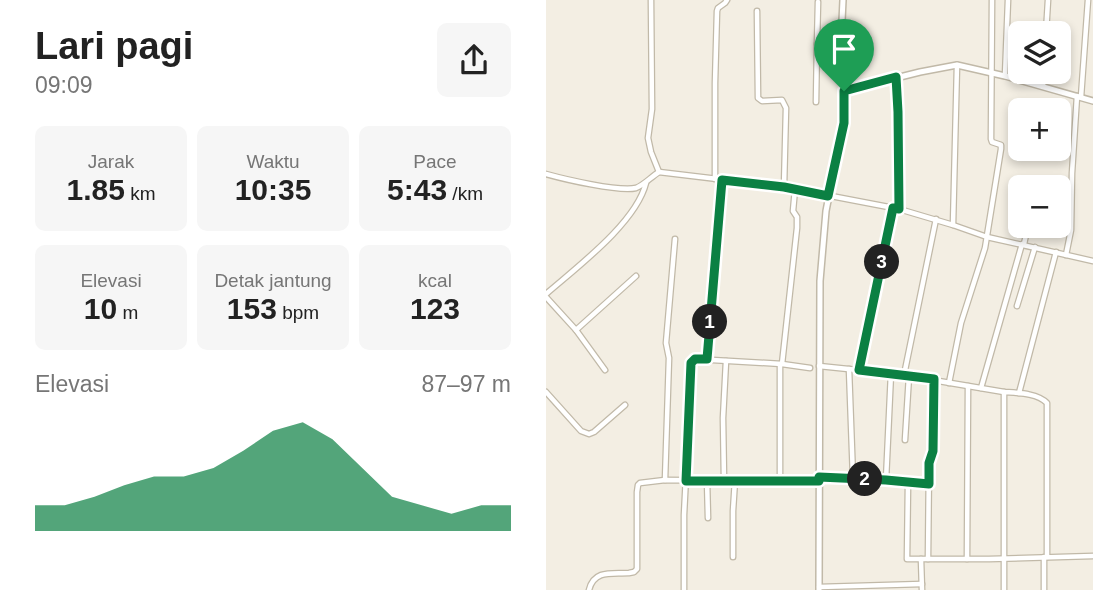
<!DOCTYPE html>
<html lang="id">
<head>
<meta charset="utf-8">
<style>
  body { margin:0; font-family:Helvetica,sans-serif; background:#f6f6f6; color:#222; height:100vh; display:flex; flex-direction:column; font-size:26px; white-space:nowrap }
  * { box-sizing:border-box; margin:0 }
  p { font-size:23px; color:#767676 }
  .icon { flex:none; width:38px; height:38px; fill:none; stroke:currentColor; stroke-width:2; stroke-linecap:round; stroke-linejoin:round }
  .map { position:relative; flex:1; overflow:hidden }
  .drawer { display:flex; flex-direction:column; background:#fff; width:546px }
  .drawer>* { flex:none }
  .tools { position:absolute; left:462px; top:21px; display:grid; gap:14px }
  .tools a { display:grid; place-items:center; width:63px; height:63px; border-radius:10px; background:#fff; box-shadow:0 4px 10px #0003; font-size:35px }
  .pin { position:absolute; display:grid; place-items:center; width:60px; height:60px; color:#fff; margin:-72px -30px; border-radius:50% 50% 50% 0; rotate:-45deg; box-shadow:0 0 7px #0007 }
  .pin .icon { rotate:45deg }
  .km { position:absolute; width:35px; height:35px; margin:-18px; border-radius:50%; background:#222; color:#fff; font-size:19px; line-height:35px; text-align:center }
  .round { display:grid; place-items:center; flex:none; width:74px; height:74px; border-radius:10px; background:#f6f6f6 }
  .summary { display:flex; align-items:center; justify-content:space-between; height:119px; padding:0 35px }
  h1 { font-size:38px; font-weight:700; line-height:52px }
  .stats { display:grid; grid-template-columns:repeat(3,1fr); gap:10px; height:119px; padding:7px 35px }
  .stats div { display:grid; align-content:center; border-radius:10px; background:#f6f6f6; text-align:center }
  .stats b { font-size:30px; font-weight:700 }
  .stats small { font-size:19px; font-weight:400 }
  .stats p { font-size:19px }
  .chart { height:196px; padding:14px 35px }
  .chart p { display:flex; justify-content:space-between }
  .chart svg { width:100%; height:126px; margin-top:7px; fill:#0b8043; opacity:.7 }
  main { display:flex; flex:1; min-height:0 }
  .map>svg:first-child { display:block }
</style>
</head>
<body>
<main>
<section class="drawer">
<div class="summary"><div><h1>Lari pagi</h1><p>09:09</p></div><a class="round"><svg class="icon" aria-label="share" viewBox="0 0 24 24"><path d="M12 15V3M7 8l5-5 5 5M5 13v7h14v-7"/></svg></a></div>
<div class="stats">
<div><p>Jarak</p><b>1.85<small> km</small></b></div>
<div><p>Waktu</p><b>10:35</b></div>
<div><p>Pace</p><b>5:43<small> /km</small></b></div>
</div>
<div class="stats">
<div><p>Elevasi</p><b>10<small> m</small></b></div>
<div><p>Detak jantung</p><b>153<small> bpm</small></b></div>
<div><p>kcal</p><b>123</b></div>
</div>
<div class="chart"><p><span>Elevasi</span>87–97 m</p>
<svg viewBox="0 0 160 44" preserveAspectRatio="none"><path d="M0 44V35L10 35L20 32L30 28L40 25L50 25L60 22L70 16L80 9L90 6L100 12L110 22L120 32L130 35L140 38L150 35L160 35V44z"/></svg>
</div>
</section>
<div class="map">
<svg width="547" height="590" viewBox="0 0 547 590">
  <rect width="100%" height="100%" fill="#f3eee3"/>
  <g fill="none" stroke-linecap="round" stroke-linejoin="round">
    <g stroke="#c1b9a8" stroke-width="7">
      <g id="minor">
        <path d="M 105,0 L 106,109 L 102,138 L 105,152 L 113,172"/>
        <path d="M 272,2 L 271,44 L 295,42"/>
        <path d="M 211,11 L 212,98 L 216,101 L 236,100 L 240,108 L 238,187"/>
        <path d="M 500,33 L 502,0"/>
        <path d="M 459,76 L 462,0"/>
        <path d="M 350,77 L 353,112 L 353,209 L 407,225 L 411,65"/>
        <path d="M 497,86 L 498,72"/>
        <path d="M 535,97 L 542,0"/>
        <path d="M 270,102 L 271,44"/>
        <path d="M 0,174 C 18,179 73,192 90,188 C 98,185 105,177 113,172 L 238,187 L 353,209"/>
        <path d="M 169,179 L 169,83 L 171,11 L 172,8 L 179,3 L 181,0"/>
        <path d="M 407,225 L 441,237 L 547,261"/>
        <path d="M 478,244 L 482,226"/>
        <path d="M 520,255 L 525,230 L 526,173 L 531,96"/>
        <path d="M 0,294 C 31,267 90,223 100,183"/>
        <path d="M 0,297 L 30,330 L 59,370"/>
        <path d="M 471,306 L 489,247"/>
        <path d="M 30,330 L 90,276"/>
        <path d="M 161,359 L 176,180"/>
        <path d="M 234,364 L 234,481"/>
        <path d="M 236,364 L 251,228 L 251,217 L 247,211 L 249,189"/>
        <path d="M 273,366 L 351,374 L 458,392"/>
        <path d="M 303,369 L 307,478"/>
        <path d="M 313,370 L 347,208"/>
        <path d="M 358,375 L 390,219"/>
        <path d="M 403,383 L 415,323 L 439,248 L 455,149 L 455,145 L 446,142 L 445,139 L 446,0"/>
        <path d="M 435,388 L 476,244"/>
        <path d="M 0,392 L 35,431 L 43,434 L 48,432 L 79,405"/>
        <path d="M 473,393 L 510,252"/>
        <path d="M 359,440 L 363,376"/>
        <path d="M 273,477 L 340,480 L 384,484"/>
        <path d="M 119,480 L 123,358 L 120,343 L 129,239"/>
        <path d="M 161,480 L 162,518"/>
        <path d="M 178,480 L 177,418 L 180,361"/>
        <path d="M 340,480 L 345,373"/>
        <path d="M 362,483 L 361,559 L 443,559 L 547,556"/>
        <path d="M 187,557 L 187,511 L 189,480"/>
        <path d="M 498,557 L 498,590"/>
        <path d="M 375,559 L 376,590"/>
        <path d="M 382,559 L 383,463 L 387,444 L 388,379"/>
        <path d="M 421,559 L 422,386"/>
        <path d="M 273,587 L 376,584"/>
        <path d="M 43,590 C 48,569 67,574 83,573 L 88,572 L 91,569 L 91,492 L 92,485 L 94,483 L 119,480 L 273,481"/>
        <path d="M 138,590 L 138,515 L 146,360 L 149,359 L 236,364 L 264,368"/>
        <path d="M 458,590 L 458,392 C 472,393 491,393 501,403 L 501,557"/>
      </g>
    </g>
    <g stroke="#c1b9a8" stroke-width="8">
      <g id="tertiary">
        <path d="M 298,91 L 374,72 L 411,65 L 459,76 L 547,101"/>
        <path d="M 273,590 L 274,281 L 280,211 L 297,123 L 298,102 L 295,42 L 297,0"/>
      </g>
    </g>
    <use href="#minor" stroke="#fff" stroke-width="4.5"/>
    <use href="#tertiary" stroke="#fff" stroke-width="5"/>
  </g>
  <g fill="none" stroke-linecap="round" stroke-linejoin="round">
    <g stroke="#fff" stroke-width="14">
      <path id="route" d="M 350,77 L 352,112 L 353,209 L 347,208 L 313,370 L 388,379 L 387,451 L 383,463 L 383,484 L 340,480 L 273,477 L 273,481 L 140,481 L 145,363 L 149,359 L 161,359 L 176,180 L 238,187 L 282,196 L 298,123 L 298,91 Z"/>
    </g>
    <use href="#route" stroke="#0b8043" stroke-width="9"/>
  </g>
</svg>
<div class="tools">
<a><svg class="icon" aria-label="layers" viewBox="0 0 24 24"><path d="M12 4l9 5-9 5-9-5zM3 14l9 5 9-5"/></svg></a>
<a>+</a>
<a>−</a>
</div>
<div class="pin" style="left:298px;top:91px;background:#1e9e55"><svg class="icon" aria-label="arrive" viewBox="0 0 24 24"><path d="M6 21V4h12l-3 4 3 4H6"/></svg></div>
<b class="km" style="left:164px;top:322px">1</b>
<b class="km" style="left:319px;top:479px">2</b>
<b class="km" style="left:336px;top:262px">3</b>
</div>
</main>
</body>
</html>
